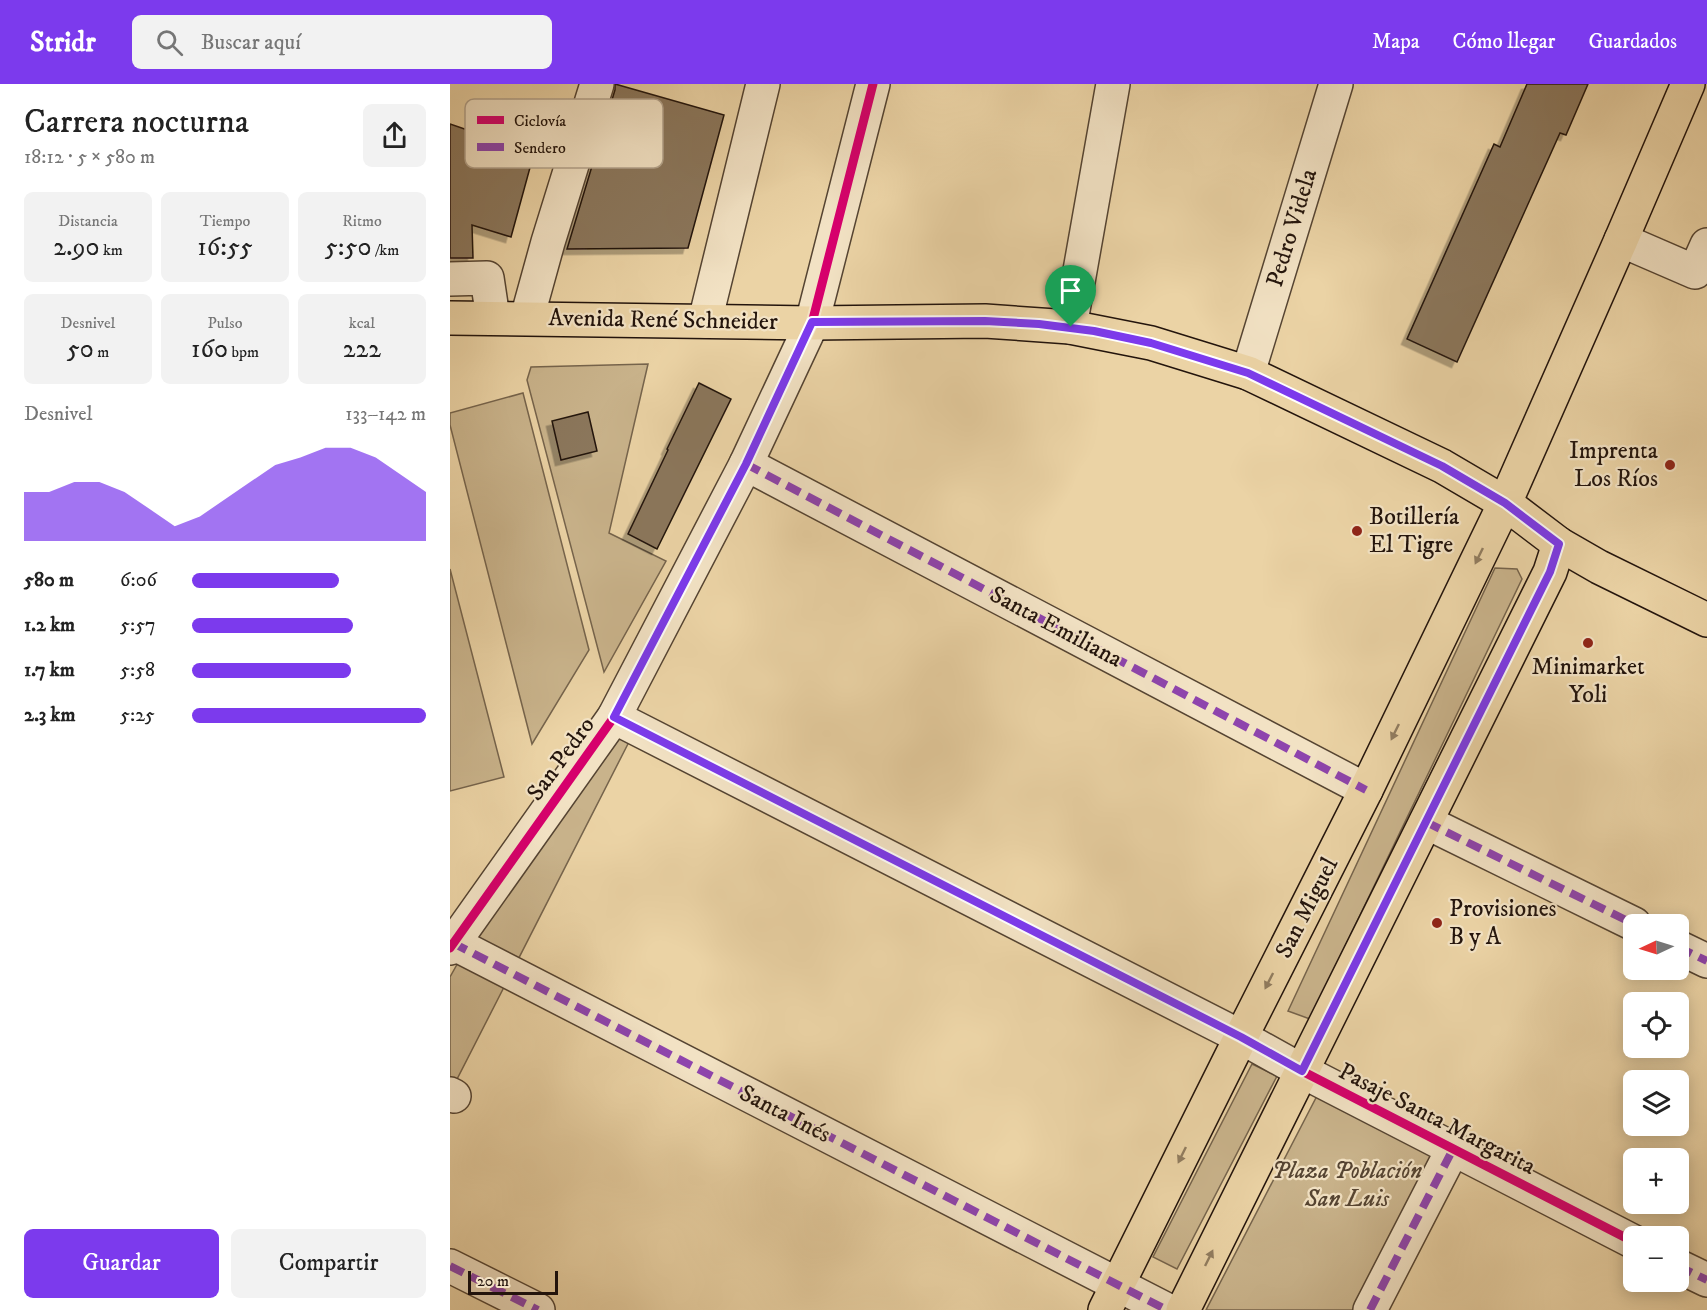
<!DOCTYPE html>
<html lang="es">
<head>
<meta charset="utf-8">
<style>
  body { margin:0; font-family:"IM FELL DW Pica",serif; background:#f2f2f2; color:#222; height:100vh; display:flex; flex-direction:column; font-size:22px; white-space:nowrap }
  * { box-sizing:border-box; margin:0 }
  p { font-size:20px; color:#767676 }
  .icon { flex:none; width:33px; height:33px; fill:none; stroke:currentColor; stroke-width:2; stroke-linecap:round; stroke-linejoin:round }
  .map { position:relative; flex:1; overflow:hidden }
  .panel { display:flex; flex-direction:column; background:#fff; width:450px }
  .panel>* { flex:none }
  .needle { width:39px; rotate:266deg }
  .fabs { position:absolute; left:1173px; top:830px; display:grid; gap:12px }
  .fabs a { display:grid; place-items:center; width:66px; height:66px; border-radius:9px; background:#fff; box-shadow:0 3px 15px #0003; font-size:30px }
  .scale { position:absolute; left:18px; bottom:15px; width:90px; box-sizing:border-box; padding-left:6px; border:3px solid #23140c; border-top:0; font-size:16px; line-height:21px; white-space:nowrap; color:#23140c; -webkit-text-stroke:4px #f2e2c4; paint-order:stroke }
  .pin { position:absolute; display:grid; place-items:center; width:51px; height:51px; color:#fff; margin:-62px -26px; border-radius:50% 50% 50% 0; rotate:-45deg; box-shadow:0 0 6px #0007 }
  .pin .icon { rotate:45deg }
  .round { display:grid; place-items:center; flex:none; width:63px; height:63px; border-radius:9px; background:#f2f2f2 }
  .headline { display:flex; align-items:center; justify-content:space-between; height:102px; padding:0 24px }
  h1 { font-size:33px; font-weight:600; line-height:45px }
  .metrics { display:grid; grid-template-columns:repeat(3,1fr); gap:9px; height:102px; padding:6px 24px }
  .metrics div { display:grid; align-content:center; border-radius:9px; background:#f2f2f2; text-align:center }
  .metrics b { font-size:26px; font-weight:600 }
  .metrics small { font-size:16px; font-weight:400 }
  .metrics p { font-size:16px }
  .chart { height:168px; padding:12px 24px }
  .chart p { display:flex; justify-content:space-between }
  .chart svg { width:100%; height:108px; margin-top:6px; fill:#7c3aed; opacity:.7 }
  .cta { display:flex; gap:12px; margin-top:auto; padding:12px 24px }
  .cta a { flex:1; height:69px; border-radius:9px; background:#7c3aed; color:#fff; font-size:24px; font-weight:600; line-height:69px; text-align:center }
  .cta a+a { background:#f2f2f2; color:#222 }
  ul { padding:0 24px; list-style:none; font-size:20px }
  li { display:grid; grid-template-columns:96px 72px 1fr; align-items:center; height:45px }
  li i { height:15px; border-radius:8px; background:#7c3aed }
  header { display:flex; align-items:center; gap:36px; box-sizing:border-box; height:84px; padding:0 30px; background:#7c3aed; color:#fff }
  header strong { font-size:28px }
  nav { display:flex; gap:33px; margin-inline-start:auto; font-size:21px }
  .search { width:420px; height:54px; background:#f2f2f2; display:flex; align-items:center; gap:15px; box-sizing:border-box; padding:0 21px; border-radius:9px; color:#767676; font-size:22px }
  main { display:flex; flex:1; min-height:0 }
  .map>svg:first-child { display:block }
</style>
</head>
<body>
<header>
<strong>Stridr</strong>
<div class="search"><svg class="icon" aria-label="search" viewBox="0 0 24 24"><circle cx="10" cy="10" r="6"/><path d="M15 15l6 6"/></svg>Buscar aquí</div>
<nav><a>Mapa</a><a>Cómo llegar</a><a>Guardados</a></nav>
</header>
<main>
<section class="panel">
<div class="headline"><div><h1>Carrera nocturna</h1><p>18:12 · 5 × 580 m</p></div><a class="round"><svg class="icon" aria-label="share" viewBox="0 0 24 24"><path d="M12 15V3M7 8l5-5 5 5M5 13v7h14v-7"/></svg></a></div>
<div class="metrics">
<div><p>Distancia</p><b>2.90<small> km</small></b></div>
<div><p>Tiempo</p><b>16:55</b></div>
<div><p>Ritmo</p><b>5:50<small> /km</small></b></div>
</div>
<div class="metrics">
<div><p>Desnivel</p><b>50<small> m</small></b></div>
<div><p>Pulso</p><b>160<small> bpm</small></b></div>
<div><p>kcal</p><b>222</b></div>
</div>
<div class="chart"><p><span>Desnivel</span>133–142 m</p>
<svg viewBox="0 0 160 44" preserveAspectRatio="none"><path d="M0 44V24L10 24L20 20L30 20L40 24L50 31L60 38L70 34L80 27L90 20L100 13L110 10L120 6L130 6L140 10L150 17L160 24V44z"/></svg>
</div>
<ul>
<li><b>580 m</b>6:06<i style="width:63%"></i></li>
<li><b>1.2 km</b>5:57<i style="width:69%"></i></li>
<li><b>1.7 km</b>5:58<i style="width:68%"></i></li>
<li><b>2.3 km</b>5:25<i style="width:100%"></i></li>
</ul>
<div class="cta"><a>Guardar</a><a>Compartir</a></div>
</section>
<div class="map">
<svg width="1257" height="1226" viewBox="0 0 1257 1226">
  <defs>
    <filter id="shadow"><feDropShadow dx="-5.5" dy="5.5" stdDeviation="0" flood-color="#0004"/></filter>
  </defs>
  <rect width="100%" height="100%" fill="#ebd3a5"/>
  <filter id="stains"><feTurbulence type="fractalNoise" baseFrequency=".00333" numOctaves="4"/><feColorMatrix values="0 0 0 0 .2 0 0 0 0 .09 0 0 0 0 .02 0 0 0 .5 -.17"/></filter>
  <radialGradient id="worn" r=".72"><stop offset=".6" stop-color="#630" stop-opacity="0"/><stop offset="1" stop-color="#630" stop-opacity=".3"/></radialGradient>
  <g fill="#c9b38b" stroke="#76644c" stroke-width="1.5">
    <path d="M 198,280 L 159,449 L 216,477 L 154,588 L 77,296 L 81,283 Z"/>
    <path d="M 73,309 L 139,566 L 82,660 L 0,341 L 0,329 Z"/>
    <path d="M 1045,484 L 1067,485 L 1072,495 L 860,935 L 838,927 Z"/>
    <path d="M 0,485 L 54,693 L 0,707 Z"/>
    <path d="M 172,648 L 182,652 L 0,1009 L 0,893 L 37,827 Z"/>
    <path d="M 802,980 L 827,992 L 727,1185 L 703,1173 Z"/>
    <path d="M 869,1008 L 990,1068 L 906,1226 L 756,1226 Z"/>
  </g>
  <g fill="#8b775c" stroke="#23140c" stroke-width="1.5" filter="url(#shadow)">
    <path d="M 165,0 L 274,31 L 238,164 L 117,165 L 165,6 Z"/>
    <path d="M 1077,0 L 1138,0 L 1116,51 L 1110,49 L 1007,278 L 957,255 L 1044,60 L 1050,63 Z"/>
    <path d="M 0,40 L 84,69 L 61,153 L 22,141 L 23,174 L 0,174 Z"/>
    <path d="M 249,299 L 281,315 L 207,465 L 178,450 L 218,366 L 217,365 Z"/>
    <path d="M 138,328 L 147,367 L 111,376 L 102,337 Z"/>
  </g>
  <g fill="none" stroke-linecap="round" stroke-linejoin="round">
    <g stroke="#554432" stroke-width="36">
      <g id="minor">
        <path d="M 1171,156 L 1245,188 L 1257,161"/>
        <path d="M 0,195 L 37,194 L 43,234"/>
        <path d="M 77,234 L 98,158 L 147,0"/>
        <path d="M 255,237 L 313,0"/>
        <path d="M 620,243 L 663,0"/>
        <path d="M 798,289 L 886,0"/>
        <path d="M 296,380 L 916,706"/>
        <path d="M 164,633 L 791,953 L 852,987 L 1184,1158"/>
        <path d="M 976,738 L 1184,840"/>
        <path d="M 3,859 L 717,1226"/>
        <path d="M 1228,863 L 1257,877"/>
        <path d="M 0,864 L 164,633 L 296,380 L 362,239 L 423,0"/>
        <path d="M 0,1010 L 4,1012"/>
        <path d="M 0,1182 L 88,1226"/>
        <path d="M 1228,1182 L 1257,1196"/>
        <path d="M 920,1226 L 1003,1065"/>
      </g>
    </g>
    <g stroke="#23140c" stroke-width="36">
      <g id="major">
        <path d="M 0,234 L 362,239 L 535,237 L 620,243 L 701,259 L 798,289 L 992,382 L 1055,419 L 1109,460 L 1149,483 L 1257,536"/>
        <path d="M 655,1226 L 791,953 L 916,706 L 1055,419 L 1171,156 L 1238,0"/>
        <path d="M 733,1226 L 1100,488 L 1109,460"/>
      </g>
    </g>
    <use href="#minor" stroke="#f2e2c4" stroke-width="33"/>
    <use href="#major" stroke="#ebd3a5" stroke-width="33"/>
    <g stroke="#8e44ad" stroke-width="8" stroke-dasharray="15 8" stroke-linecap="butt">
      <path d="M 296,380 L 916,706"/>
      <path d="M 976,738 L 1184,840"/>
      <path d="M 3,859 L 717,1226"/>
      <path d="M 1228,863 L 1257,877"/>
      <path d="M 0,1182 L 88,1226"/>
      <path d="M 1228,1182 L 1257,1196"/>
      <path d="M 920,1226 L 1003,1065"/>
    </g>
    <g stroke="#f2e2c4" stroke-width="13">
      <g id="cycleway">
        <path d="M 164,633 L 791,953 L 852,987 L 1184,1158"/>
        <path d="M 0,864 L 164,633 L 296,380 L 362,239 L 423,0"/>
      </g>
    </g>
    <use href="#cycleway" stroke="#d6006c" stroke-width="9"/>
  </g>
  <defs><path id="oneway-solid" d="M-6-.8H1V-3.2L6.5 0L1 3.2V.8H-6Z" transform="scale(1.5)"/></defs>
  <g fill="#917d60">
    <use href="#oneway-solid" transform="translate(1029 472) rotate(116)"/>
    <use href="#oneway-solid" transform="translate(945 648) rotate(116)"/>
    <use href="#oneway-solid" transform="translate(819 897) rotate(117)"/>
    <use href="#oneway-solid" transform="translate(732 1071) rotate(116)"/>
    <use href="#oneway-solid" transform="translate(759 1174) rotate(-64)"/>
  </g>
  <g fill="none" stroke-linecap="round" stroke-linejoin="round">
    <g stroke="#fff" stroke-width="12">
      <path id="route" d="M 535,237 L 589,240 L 644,247 L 701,259 L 798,289 L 992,382 L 1055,419 L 1109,460 L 1100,488 L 852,987 L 791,953 L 164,633 L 296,380 L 362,238 Z"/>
    </g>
    <use href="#route" stroke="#7c3aed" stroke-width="8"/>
  </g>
  <g fill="#8f2418" stroke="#f2e2c4" stroke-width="2">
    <circle cx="1220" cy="381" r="6"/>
    <circle cx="907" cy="447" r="6"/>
    <circle cx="1138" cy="559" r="6"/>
    <circle cx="987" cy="839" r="6"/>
  </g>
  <g text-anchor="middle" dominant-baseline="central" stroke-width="4.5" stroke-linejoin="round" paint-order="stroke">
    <g font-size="24" fill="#23140c" stroke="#f2e2c4">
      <text transform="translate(842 144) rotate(-73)">Pedro Videla</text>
      <text transform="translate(213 236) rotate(1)">Avenida René Schneider</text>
      <text transform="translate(606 543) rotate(28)">Santa Emiliana</text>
      <text transform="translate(111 675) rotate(-54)">San Pedro</text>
      <text transform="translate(857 824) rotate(-63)">San Miguel</text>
      <text transform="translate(335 1030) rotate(27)">Santa Inés</text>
      <text transform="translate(987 1035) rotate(27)">Pasaje Santa Margarita</text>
    </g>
    <g font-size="24" fill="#23140c" stroke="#f2e2c4" text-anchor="start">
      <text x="1208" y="367" text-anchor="end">Imprenta<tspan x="1208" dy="28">Los Ríos</tspan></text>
      <text x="919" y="433">Botillería<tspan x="919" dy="28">El Tigre</tspan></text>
      <text x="1138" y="583" text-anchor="middle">Minimarket<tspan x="1138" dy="28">Yoli</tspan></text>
      <text x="999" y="825">Provisiones<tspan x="999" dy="28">B y A</tspan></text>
    </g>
    <g font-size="24" font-style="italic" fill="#554432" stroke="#f2e2c4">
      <text x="897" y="1087">Plaza Población<tspan x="897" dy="28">San Luis</tspan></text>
    </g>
  </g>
  <rect x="15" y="15" width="198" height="69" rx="9" fill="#f2e2c4" stroke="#b4a48d" stroke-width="1.5"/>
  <rect x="27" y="32" width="27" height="8" fill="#d6006c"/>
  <rect x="27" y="59" width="27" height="8" fill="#8e44ad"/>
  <g font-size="16" fill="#23140c">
    <text x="64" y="42">Ciclovía</text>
    <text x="64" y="69">Sendero</text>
  </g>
  <rect width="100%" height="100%" filter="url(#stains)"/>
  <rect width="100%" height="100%" fill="url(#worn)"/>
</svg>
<div class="fabs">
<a><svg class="needle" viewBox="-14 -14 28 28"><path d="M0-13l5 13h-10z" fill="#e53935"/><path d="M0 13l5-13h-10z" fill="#767676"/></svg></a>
<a><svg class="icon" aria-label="locate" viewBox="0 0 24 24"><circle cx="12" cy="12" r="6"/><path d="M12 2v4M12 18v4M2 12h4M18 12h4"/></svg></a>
<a><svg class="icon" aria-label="layers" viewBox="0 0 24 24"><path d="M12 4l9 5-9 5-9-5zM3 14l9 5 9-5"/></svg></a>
<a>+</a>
<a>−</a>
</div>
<div class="scale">20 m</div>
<div class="pin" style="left:621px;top:243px;background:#1e9e55"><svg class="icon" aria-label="arrive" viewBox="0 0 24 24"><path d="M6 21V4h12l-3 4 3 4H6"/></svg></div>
</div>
</main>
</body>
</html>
